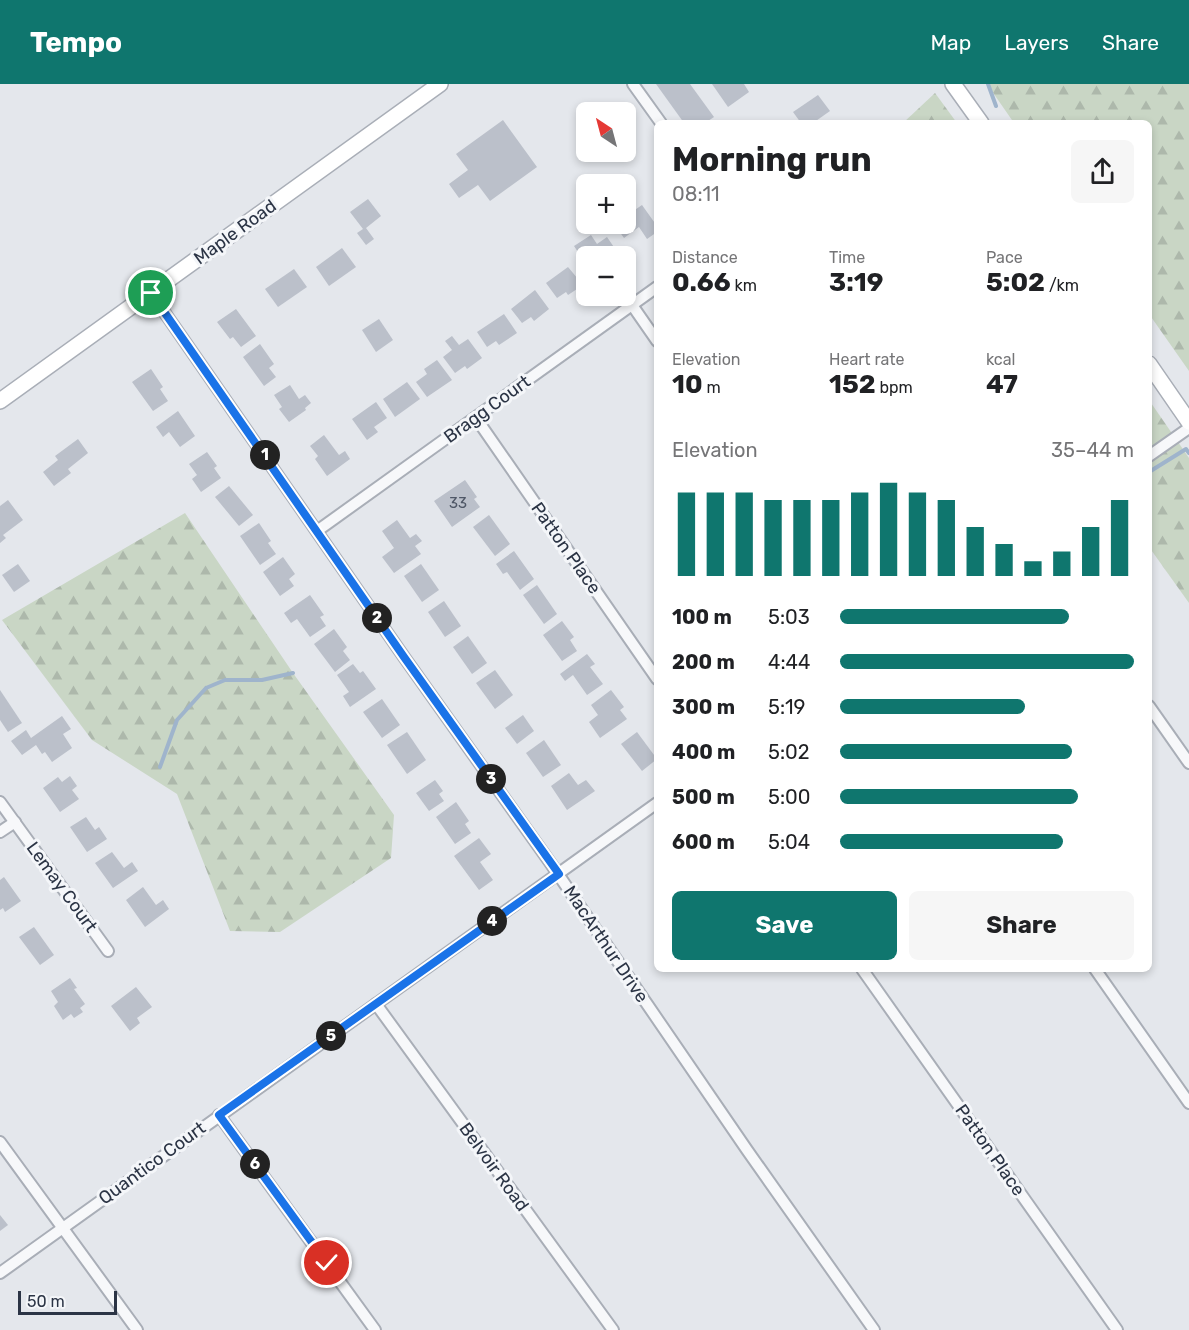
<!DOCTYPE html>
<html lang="en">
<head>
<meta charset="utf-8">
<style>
  body { margin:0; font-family:Rubik,sans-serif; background:#f6f6f6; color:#202124; height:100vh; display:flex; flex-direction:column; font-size:22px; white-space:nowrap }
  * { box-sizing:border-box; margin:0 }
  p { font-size:20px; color:#757577 }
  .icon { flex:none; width:33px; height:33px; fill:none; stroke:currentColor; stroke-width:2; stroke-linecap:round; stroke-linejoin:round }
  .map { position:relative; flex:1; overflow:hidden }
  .drawer { position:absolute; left:654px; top:36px; width:498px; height:852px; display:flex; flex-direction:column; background:#fff; border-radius:9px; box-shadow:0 3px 9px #0003 }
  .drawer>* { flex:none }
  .needle { width:39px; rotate:324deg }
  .controls { position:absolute; left:576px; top:18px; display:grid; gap:12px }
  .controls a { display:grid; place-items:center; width:60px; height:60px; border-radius:9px; background:#fff; box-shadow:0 3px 9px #0003; font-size:30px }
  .scale { position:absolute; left:18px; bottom:15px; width:99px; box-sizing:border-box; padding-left:6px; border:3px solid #2b3445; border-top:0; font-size:16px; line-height:21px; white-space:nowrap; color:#2b3445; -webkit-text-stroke:4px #f4f6f9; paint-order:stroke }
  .pin { position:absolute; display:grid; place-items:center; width:51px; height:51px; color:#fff; margin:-26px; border:3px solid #fff; border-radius:50%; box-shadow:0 2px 6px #0007 }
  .km { position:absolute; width:30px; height:30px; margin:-15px; border-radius:50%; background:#222; color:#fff; font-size:16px; line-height:30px; text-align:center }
  .round { display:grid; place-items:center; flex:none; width:63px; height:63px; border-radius:9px; background:#f6f6f6 }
  .overview { display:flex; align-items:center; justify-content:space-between; height:102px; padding:0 18px }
  h1 { font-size:33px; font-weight:700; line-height:45px }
  .stats { display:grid; grid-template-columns:repeat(3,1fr); gap:9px; height:102px; padding:6px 18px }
  .stats div { display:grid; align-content:center }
  .stats b { font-size:26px; font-weight:700 }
  .stats small { font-size:16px; font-weight:400 }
  .stats p { font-size:16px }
  .chart { height:168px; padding:12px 18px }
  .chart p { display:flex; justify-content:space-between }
  .chart svg { width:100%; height:108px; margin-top:6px; stroke:#0f766e; stroke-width:6 }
  .action { display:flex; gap:12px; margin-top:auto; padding:12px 18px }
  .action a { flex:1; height:69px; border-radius:9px; background:#0f766e; color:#fff; font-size:24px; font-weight:700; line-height:69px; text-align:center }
  .action a+a { background:#f6f6f6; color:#202124 }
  ul { padding:0 18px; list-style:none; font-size:20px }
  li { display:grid; grid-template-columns:96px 72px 1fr; align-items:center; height:45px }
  li i { height:15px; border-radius:8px; background:#0f766e }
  header { display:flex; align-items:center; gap:36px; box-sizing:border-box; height:84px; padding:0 30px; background:#0f766e; color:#fff }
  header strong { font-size:28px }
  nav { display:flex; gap:33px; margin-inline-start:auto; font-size:21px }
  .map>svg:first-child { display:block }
</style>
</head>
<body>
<header>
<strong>Tempo</strong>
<nav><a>Map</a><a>Layers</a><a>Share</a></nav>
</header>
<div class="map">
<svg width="1189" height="1246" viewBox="0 0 1189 1246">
  <defs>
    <pattern id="forest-firs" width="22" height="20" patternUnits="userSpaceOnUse" patternTransform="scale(1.5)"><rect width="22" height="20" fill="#c9d6c5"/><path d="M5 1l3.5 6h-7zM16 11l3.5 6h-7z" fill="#adb8ab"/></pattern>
  </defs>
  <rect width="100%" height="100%" fill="#e4e7ec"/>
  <g fill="url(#forest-firs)">
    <path d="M 987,0 L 1189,0 L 1189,287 L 1149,230 L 1149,39 L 1014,39 Z"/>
    <path d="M 935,9 L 957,39 L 903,39 Z"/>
    <path d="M 1149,316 L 1189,374 L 1189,519 L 1149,463 Z"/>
    <path d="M 185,429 L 293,589 L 394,731 L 391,774 L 280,848 L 230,847 L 177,710 L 92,656 L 2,536 Z"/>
  </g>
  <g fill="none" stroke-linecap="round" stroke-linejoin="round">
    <g stroke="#9fb4cc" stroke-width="4">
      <path d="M 988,0 L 996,22"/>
      <path d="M 1149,388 L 1186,365 L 1189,369"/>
      <path d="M 160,683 L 177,636 L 206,604 L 225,596 L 262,596 L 293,589"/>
    </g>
  </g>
  <g fill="#bbc0ca">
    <path d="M 656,0 L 690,0 L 714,33 L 705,39 L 684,39 Z"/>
    <path d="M 712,0 L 744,0 L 749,8 L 728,23 Z"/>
    <path d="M 818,11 L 830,27 L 813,39 L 801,39 L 793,28 Z"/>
    <path d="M 503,36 L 537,83 L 490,117 L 478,101 L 459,114 L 449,100 L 468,86 L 456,70 Z"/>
    <path d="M 368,115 L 381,132 L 366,144 L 374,155 L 366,161 L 357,149 L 363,145 L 350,128 Z"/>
    <path d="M 642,121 L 657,142 L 657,148 L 647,155 L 639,143 L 624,154 L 614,140 L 626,140 L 626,132 Z"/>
    <path d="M 591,151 L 597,160 L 607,153 L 620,172 L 586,172 L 586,180 L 574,162 Z"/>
    <path d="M 342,164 L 356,183 L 329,202 L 316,183 Z"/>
    <path d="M 568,183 L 583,201 L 568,211 L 566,208 L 557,214 L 546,199 Z"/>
    <path d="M 294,185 L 307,203 L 278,223 L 265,205 Z"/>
    <path d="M 535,206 L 549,225 L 534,237 L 531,233 L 522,239 L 511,225 Z"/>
    <path d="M 236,225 L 256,252 L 241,263 L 233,253 L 230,255 L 217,238 Z"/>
    <path d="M 504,230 L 517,249 L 499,261 L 496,257 L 487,263 L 477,248 Z"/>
    <path d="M 379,235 L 393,256 L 376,268 L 362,246 Z"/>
    <path d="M 452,252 L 459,261 L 468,255 L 482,274 L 467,285 L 465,282 L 455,289 L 443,273 L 452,266 L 445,257 Z"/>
    <path d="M 260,260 L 274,280 L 269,284 L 276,293 L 264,302 L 243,273 Z"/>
    <path d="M 437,276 L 452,296 L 427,313 L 416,298 L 427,290 L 424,285 Z"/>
    <path d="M 151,285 L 163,303 L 160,305 L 168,317 L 153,327 L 132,298 Z"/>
    <path d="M 407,298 L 420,315 L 395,333 L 383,315 Z"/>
    <path d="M 290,301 L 299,315 L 305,311 L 311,319 L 305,324 L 306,326 L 289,338 L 279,325 L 282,323 L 274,311 Z"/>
    <path d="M 376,318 L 387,334 L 374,343 L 378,348 L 367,356 L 352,335 Z"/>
    <path d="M 178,327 L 195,352 L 180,363 L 169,348 L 163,353 L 156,343 Z"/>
    <path d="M 324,351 L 339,371 L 345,367 L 350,375 L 327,392 L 315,375 L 318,372 L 310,362 Z"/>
    <path d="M 78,355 L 88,369 L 68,385 L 71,389 L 54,402 L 43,388 L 58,376 L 55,372 Z"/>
    <path d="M 207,368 L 217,382 L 214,384 L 221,394 L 201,408 L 192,395 L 197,391 L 189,380 Z"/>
    <path d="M 465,396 L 477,413 L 474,415 L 480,423 L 452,443 L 434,417 Z"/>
    <path d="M 229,402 L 253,431 L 239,442 L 215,413 Z"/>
    <path d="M 8,416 L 23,436 L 3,451 L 6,454 L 0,459 L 0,422 Z"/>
    <path d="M 489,431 L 510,460 L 495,472 L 473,443 Z"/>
    <path d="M 397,436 L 410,454 L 416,450 L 422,457 L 415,462 L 421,470 L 394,489 L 382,473 L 394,464 L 382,447 Z"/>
    <path d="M 259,439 L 271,457 L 268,459 L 276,470 L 260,481 L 240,452 Z"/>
    <path d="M 514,467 L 534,495 L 520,506 L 507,488 L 503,490 L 496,480 Z"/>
    <path d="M 283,473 L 295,490 L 289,495 L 294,502 L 280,512 L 263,488 Z"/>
    <path d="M 18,480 L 30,497 L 14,508 L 2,491 Z"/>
    <path d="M 421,480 L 439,506 L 422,518 L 404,492 Z"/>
    <path d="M 537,501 L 557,530 L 544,540 L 523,511 Z"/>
    <path d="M 310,511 L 324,531 L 320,533 L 326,542 L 310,553 L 297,535 L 291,539 L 284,529 Z"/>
    <path d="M 444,517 L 461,542 L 445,553 L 428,528 Z"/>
    <path d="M 562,537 L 574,553 L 570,556 L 577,567 L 562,577 L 543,551 Z"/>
    <path d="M 334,545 L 347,563 L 343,567 L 350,576 L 335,588 L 314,560 Z"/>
    <path d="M 468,552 L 487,579 L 472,590 L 453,563 Z"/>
    <path d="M 587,570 L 595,580 L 590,583 L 603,600 L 587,611 L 573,591 L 565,597 L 560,590 Z"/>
    <path d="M 353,580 L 360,589 L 363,587 L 376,605 L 350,623 L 343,612 L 349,608 L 337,591 Z"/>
    <path d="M 495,586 L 513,611 L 495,625 L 476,599 Z"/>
    <path d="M 0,606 L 22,639 L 8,648 L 0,636 Z"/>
    <path d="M 611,606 L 624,623 L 620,626 L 627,635 L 600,654 L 589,638 L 598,631 L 591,621 Z"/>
    <path d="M 382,615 L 400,641 L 382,654 L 363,628 Z"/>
    <path d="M 523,631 L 534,647 L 517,660 L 505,644 Z"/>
    <path d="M 62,632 L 71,645 L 63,650 L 72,664 L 52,678 L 45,668 L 42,670 L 36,661 L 22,671 L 11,657 L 26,646 L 31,654 Z"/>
    <path d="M 407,648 L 426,676 L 407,690 L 387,661 Z"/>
    <path d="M 637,648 L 657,675 L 642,687 L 621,660 Z"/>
    <path d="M 544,656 L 561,681 L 543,693 L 526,669 Z"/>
    <path d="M 569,689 L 578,701 L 586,696 L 595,707 L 567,726 L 551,702 Z"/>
    <path d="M 70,692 L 77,702 L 72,706 L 79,715 L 60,728 L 43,704 L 58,693 L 62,698 Z"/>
    <path d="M 435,696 L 443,707 L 439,710 L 444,717 L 429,727 L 416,709 Z"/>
    <path d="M 456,718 L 469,737 L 465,740 L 471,749 L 455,760 L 436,733 Z"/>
    <path d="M 86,733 L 95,746 L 99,743 L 107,755 L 87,768 L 70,743 Z"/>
    <path d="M 479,754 L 491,770 L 480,778 L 493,796 L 479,806 L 454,772 Z"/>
    <path d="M 112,768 L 124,784 L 132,778 L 138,787 L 113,804 L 95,779 Z"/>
    <path d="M 4,793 L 21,817 L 5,828 L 3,824 L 0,826 L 0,796 Z"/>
    <path d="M 143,803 L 156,821 L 163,816 L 169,825 L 145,843 L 126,816 Z"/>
    <path d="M 34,843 L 54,871 L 40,881 L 19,853 Z"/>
    <path d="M 70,894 L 77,904 L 74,905 L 85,920 L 80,924 L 83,928 L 74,934 L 71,930 L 63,936 L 54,922 L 58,918 L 51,907 Z"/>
    <path d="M 136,903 L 152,923 L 137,934 L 140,939 L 130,947 L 111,922 Z"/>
    <path d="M 0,1131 L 8,1141 L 0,1147 Z"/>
  </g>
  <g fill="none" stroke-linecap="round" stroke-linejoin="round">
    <g stroke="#a9aeb7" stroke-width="14">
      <g id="street">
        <path d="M 633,0 L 661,39"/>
        <path d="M 151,209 L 404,573 L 549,777 L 747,1066 L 874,1246"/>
        <path d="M 632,221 L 657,257"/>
        <path d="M 476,334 L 657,595"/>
        <path d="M 1149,372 L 1189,344"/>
        <path d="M 317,447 L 657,203"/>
        <path d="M 1149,622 L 1189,679"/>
        <path d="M 0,718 L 108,867"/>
        <path d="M 0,748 L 15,738"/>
        <path d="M 862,885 L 1117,1246"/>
        <path d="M 1095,885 L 1189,1019"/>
        <path d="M 376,920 L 613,1246"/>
        <path d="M 219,1031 L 375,1246"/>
        <path d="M 0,1058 L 137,1246"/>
        <path d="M 0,1189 L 657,719"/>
      </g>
    </g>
    <g stroke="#a9aeb7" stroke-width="18">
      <g id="secondary">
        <path d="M 953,0 L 981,39"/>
        <path d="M 1149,280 L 1189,338"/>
        <path d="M 0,317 L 440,0"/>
      </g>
    </g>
    <use href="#street" stroke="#f7f8fa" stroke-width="10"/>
    <use href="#secondary" stroke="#fff" stroke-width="15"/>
  </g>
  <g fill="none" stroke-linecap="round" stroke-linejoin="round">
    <g stroke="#fff" stroke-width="12">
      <path id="route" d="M 151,209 L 404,573 L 559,790 L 219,1031 L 327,1179"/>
    </g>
    <use href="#route" stroke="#1a73e8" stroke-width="8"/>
  </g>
  <g text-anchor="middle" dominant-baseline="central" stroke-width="6" stroke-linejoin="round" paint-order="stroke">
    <g font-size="15" fill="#4f5766">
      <text x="458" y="419">33</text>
    </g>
    <g font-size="18" fill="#2b3445" stroke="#f4f6f9">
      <text transform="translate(235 148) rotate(-36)">Maple Road</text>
      <text transform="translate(487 325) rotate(-36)">Bragg Court</text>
      <text transform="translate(566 464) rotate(55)">Patton Place</text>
      <text transform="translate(62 803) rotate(54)">Lemay Court</text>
      <text transform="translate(606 860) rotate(56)">MacArthur Drive</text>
      <text transform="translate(990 1066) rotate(55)">Patton Place</text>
      <text transform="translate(152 1079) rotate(-36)">Quantico Court</text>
      <text transform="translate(494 1083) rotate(54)">Belvoir Road</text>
    </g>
  </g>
</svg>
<div class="controls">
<a><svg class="needle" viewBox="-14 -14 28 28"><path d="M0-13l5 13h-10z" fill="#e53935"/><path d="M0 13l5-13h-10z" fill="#757577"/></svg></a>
<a>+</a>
<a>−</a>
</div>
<div class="scale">50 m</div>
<div class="pin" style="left:151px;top:209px;background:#1e9e55"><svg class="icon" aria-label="arrive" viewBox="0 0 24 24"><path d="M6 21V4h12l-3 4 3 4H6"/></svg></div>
<div class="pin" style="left:327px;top:1179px;background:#d93025"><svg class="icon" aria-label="check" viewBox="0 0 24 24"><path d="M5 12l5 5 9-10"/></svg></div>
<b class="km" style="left:265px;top:371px">1</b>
<b class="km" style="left:377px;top:534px">2</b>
<b class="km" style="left:491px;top:695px">3</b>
<b class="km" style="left:492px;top:837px">4</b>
<b class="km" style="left:331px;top:952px">5</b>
<b class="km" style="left:255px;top:1080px">6</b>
<section class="drawer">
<div class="overview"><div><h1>Morning run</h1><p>08:11</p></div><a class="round"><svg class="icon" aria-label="share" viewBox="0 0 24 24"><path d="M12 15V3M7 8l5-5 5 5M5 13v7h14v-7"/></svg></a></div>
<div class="stats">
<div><p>Distance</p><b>0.66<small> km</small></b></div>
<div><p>Time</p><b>3:19</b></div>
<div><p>Pace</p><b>5:02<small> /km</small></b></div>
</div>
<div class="stats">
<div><p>Elevation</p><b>10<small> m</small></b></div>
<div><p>Heart rate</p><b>152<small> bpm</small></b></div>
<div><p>kcal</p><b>47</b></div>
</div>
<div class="chart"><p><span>Elevation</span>35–44 m</p>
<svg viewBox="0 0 160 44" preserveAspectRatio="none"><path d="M5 44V10M15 44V10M25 44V10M35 44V13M45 44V13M55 44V13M65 44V10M75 44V6M85 44V10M95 44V13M105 44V24M115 44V31M125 44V38M135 44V34M145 44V24M155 44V13"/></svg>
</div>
<ul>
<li><b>100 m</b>5:03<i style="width:78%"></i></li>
<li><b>200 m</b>4:44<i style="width:100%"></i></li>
<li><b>300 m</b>5:19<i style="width:63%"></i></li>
<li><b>400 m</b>5:02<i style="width:79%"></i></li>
<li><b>500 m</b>5:00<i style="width:81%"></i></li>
<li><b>600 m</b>5:04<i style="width:76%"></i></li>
</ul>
<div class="action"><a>Save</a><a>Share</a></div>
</section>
</div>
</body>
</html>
